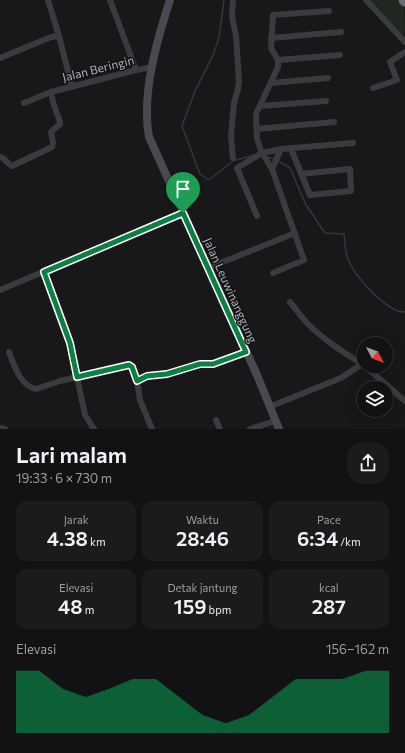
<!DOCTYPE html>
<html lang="id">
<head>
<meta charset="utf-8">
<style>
  body { margin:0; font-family:Commissioner,sans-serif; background:#1b1b1d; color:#f1f3f6; height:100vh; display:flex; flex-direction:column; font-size:15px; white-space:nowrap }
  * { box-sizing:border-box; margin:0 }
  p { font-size:13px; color:#9c9ea0 }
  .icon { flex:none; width:22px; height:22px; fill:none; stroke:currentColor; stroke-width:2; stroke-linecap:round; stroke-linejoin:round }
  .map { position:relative; height:429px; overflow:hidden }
  .details { display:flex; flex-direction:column; background:#121214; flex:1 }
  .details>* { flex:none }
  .needle { width:26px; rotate:131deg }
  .fabs { position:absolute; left:357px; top:337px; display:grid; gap:8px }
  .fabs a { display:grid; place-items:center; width:36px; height:36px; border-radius:50%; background:#121214; box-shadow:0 4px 16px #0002,0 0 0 1px #313234; font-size:20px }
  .pin { position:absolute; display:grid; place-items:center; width:34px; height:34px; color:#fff; margin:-41px -17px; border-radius:50% 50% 50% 0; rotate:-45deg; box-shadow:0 0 4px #0007 }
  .pin .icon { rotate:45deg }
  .round { display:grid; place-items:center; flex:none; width:42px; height:42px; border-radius:16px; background:#1b1b1d }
  .overview { display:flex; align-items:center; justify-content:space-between; height:68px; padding:0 16px }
  h1 { font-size:22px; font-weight:600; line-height:30px }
  .stats { display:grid; grid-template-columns:repeat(3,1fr); gap:6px; height:68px; padding:4px 16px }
  .stats div { display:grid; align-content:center; border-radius:10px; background:#1b1b1d; text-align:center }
  .stats b { font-size:20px; font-weight:600 }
  .stats small { font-size:11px; font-weight:400 }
  .stats p { font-size:11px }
  .chart { height:112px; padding:8px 16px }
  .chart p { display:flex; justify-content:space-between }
  .chart svg { width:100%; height:72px; margin-top:4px; fill:#0b8043; opacity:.7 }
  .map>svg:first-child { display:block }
</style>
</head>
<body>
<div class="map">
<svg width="405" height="429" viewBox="0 0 405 429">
  <rect width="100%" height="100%" fill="#18181a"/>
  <path fill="#202821" d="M 369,0 L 404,0 L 405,36 Z"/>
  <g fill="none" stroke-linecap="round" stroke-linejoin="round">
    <g stroke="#2f383d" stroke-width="1.5">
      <path d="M 224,0 L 219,38 L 213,55 L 195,91 L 182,126 L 200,174 L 209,180 L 233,161 L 254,155"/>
      <path d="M 267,157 L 274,159"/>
      <path d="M 278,161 L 290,168 L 305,203 L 325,233 L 344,234 C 345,242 345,252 348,259 C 354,275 387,313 405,312"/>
    </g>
    <g stroke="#393b3f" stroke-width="6">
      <path d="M 48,0 L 59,36"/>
      <path d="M 110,0 L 136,70"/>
      <path d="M 366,0 L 405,42"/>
      <path d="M 271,38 L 341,32"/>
      <path d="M 0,58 L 51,37 L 59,36 L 72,87"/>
      <path d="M 278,60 L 340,55"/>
      <path d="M 271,83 L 328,78"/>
      <path d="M 373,88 L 397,80 L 390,62 L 405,52"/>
      <path d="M 24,103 L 51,92"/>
      <path d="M 260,106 L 326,101"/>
      <path d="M 257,129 L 334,122"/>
      <path d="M 291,149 L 310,195 L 351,191 L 350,169 L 301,174"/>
      <path d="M 0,157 C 6,158 7,164 12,166 L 52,147 L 53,143 L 51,132 L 60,124 L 60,122 L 53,102 L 51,92 L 136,70 L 152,67"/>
      <path d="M 233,158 L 231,136 L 234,103 L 238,89 L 239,81 L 236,36 L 232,16 L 233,0"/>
      <path d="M 272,169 L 281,149"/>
      <path d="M 257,216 L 237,168 L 262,153 L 281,149 L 353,143"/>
      <path d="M 208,268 L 295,233"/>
      <path d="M 44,272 L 70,343 L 85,415 L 94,429"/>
      <path d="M 273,273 L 304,260 L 272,169 L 262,153 L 257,139 L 256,114 L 278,67 L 278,60 L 271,48 L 273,15 L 329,11"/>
      <path d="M 0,290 L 183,213"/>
      <path d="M 290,302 C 296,309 301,317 308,324 C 324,340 343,352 362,364"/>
      <path d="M 9,352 C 14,365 20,386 36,389 L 60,381 L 129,365 L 131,365 L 137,381 L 140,400 L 152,429"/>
      <path d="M 365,366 L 405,401"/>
      <path d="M 137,381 L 147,376 L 167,374 L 201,364 L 213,363 L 246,352"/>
      <path d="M 269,407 L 341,378 L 362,364 L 364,366"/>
      <path d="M 216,420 L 220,429"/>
      <path d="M 2,428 L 5,429"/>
      <path d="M 250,429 L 275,421"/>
    </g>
    <path stroke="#484a4f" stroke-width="8" d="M 170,0 C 157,40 141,95 149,137 L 257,375 L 279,429"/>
    <path stroke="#666970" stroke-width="11" d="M 404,0 L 405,1"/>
  </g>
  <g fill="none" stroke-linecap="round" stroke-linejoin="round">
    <g stroke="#fff" stroke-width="8">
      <path id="route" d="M 183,213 L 246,352 L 213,364 L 200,364 L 167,374 L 147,376 L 137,381 L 132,367 L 129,365 L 77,377 L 70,343 L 44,272 Z"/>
    </g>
    <use href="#route" stroke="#0b8043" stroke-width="5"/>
  </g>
  <g text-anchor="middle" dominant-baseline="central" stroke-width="3" stroke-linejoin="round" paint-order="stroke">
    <g font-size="12" fill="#abb1b9" stroke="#131315">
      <text transform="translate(98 68) rotate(-14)">Jalan Beringin</text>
      <text transform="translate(231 290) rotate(66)">Jalan Leuwinanggung</text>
    </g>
  </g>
</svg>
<div class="fabs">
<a><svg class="needle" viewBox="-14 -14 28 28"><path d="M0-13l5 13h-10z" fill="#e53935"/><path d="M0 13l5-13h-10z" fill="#9c9ea0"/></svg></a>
<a><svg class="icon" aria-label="layers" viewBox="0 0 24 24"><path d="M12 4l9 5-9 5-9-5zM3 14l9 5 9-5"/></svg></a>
</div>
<div class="pin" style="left:183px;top:213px;background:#1e9e55"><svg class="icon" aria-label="arrive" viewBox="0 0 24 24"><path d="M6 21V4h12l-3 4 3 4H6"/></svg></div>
</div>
<section class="details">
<div class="overview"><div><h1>Lari malam</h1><p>19:33 · 6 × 730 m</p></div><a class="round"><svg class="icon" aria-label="share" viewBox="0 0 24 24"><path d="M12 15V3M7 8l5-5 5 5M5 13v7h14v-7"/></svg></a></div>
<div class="stats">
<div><p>Jarak</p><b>4.38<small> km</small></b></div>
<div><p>Waktu</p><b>28:46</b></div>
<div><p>Pace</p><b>6:34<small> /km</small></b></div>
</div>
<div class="stats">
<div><p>Elevasi</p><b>48<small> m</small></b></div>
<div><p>Detak jantung</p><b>159<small> bpm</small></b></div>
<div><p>kcal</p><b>287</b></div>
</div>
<div class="chart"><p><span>Elevasi</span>156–162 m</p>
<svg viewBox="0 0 160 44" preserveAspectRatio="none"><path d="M0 44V6L10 6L20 17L30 22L40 17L50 11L60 11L70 22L80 33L90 38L100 33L110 22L120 11L130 11L140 11L150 6L160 6V44z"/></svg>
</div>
</section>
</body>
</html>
